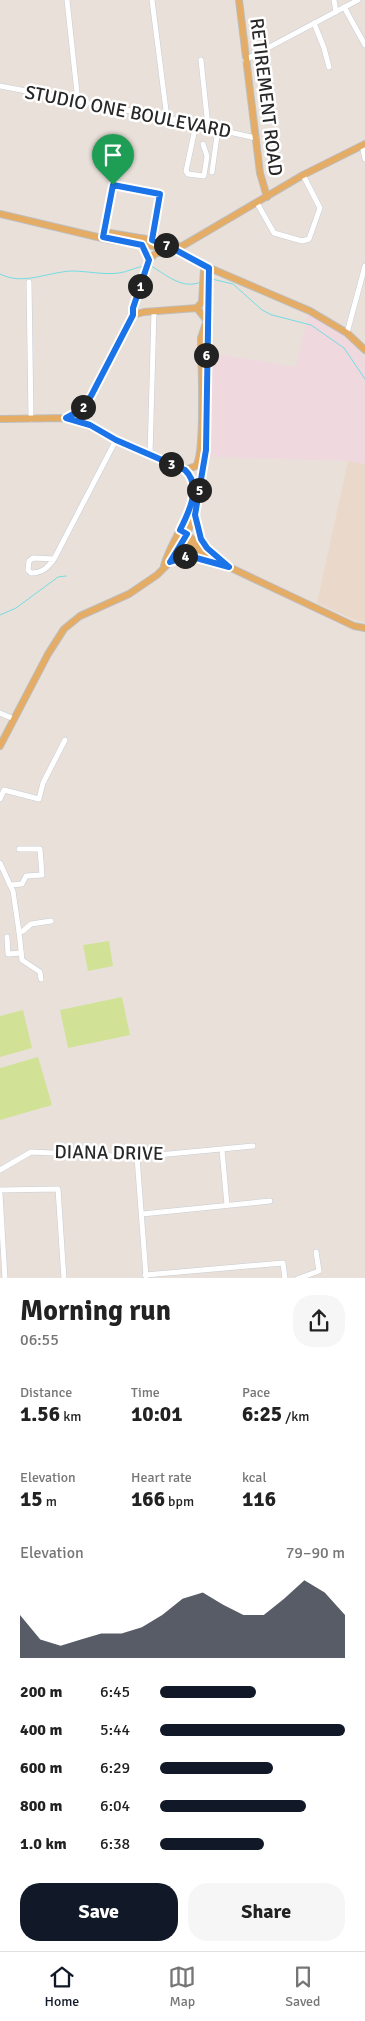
<!DOCTYPE html>
<html lang="en">
<head>
<meta charset="utf-8">
<style>
  body { margin:0; font-family:Signika,sans-serif; background:#f6f6f6; color:#222; height:100vh; display:flex; flex-direction:column; font-size:19px; white-space:nowrap }
  * { box-sizing:border-box; margin:0 }
  p { font-size:16px; color:#767676 }
  .icon { flex:none; width:28px; height:28px; fill:none; stroke:currentColor; stroke-width:2; stroke-linecap:round; stroke-linejoin:round }
  .map { position:relative; height:1278px; overflow:hidden }
  .panel { display:flex; flex-direction:column; background:#fff; flex:1 }
  .panel>* { flex:none }
  .pin { position:absolute; display:grid; place-items:center; width:42px; height:42px; color:#fff; margin:-51px -21px; border-radius:50% 50% 50% 0; rotate:-45deg; box-shadow:0 0 5px #0007 }
  .pin .icon { rotate:45deg }
  .km { position:absolute; width:25px; height:25px; margin:-12px; border-radius:50%; background:#222; color:#fff; font-size:14px; line-height:25px; text-align:center }
  .round { display:grid; place-items:center; flex:none; width:52px; height:52px; border-radius:20px; background:#f6f6f6 }
  .head { display:flex; align-items:center; justify-content:space-between; height:85px; padding:0 20px }
  h1 { font-size:28px; font-weight:800; line-height:38px }
  .stats { display:grid; grid-template-columns:repeat(3,1fr); gap:8px; height:85px; padding:5px 20px }
  .stats div { display:grid; align-content:center }
  .stats b { font-size:21px; font-weight:800 }
  .stats small { font-size:14px; font-weight:400 }
  .stats p { font-size:14px }
  .chart { height:140px; padding:10px 20px }
  .chart p { display:flex; justify-content:space-between }
  .chart svg { width:100%; height:90px; margin-top:5px; fill:#111827; opacity:.7 }
  .button { display:flex; gap:10px; margin-top:auto; padding:10px 20px }
  .button a { flex:1; height:58px; border-radius:20px; background:#111827; color:#fff; font-size:20px; font-weight:800; line-height:58px; text-align:center }
  .button a+a { background:#f6f6f6; color:#222 }
  ul { padding:0 20px; list-style:none; font-size:16px }
  li { display:grid; grid-template-columns:80px 60px 1fr; align-items:center; height:38px }
  li i { height:12px; border-radius:6px; background:#111827 }
  .menu { display:flex; justify-content:space-around; align-items:center; height:70px; border-top:1px solid #e0e0e0; background:#fff; font-size:14px; color:#767676 }
  .menu a { display:grid; justify-items:center; gap:2px }
  .menu .selected { color:#111827 }
  .map>svg:first-child { display:block }
</style>
</head>
<body>
<div class="map">
<svg width="365" height="1279" viewBox="0 0 365 1279">
  <rect width="100%" height="100%" fill="#e9e0da"/>
  <path fill="#ead9cb" d="M 348,461 L 365,464 L 365,622 L 355,620 L 317,603 Z"/>
  <path fill="#efd8de" d="M 308,315 L 330,325 L 347,337 L 365,358 L 365,464 L 348,461 L 209,457 L 211,353 L 296,367 Z"/>
  <g fill="#d1e297">
    <path d="M 109,941 L 113,966 L 88,971 L 83,945 Z"/>
    <path d="M 122,997 L 130,1035 L 68,1048 L 60,1010 Z"/>
    <path d="M 23,1010 L 32,1048 L 0,1057 L 0,1016 Z"/>
    <path d="M 38,1057 L 52,1105 L 0,1120 L 0,1068 Z"/>
  </g>
  <g fill="none" stroke-linecap="round" stroke-linejoin="round">
    <g stroke="#75dce3" stroke-width="1">
      <path d="M 151,266 C 167,275 182,290 201,282"/>
      <path d="M 0,274 C 23,286 47,272 72,271 C 87,271 103,275 119,273 C 128,272 135,267 145,266"/>
      <path d="M 212,279 L 233,284 L 262,310 L 272,315 L 311,325 L 344,348 L 365,379"/>
      <path d="M 0,615 L 16,608 L 58,577 L 66,576"/>
    </g>
    <g stroke="#c6ccd4" stroke-width="6">
      <g id="minor">
        <path d="M 67,0 L 78,102"/>
        <path d="M 152,0 L 167,118"/>
        <path d="M 334,0 L 336,12"/>
        <path d="M 344,7 L 365,45"/>
        <path d="M 314,23 L 324,48 L 329,67"/>
        <path d="M 201,60 L 208,127"/>
        <path d="M 245,60 L 358,0"/>
        <path d="M 0,86 L 167,118 L 256,138"/>
        <path d="M 196,124 L 186,171 L 188,174 L 204,176 L 207,156 L 203,144"/>
        <path d="M 362,145 L 365,159"/>
        <path d="M 212,172 L 218,129"/>
        <path d="M 257,203 L 274,233 L 302,241 L 309,239 L 320,208 L 303,175"/>
        <path d="M 103,237 L 113,185 L 160,193 L 152,240"/>
        <path d="M 29,282 L 31,419"/>
        <path d="M 347,333 L 365,266"/>
        <path d="M 150,455 L 154,311"/>
        <path d="M 54,559 L 33,558 L 29,561 L 28,570 L 31,573 C 43,573 48,567 54,559 L 116,440"/>
        <path d="M 0,713 L 14,719"/>
        <path d="M 0,799 L 4,790 L 39,799 L 43,783 L 65,740"/>
        <path d="M 0,863 L 10,885 L 22,884 L 26,876 L 42,875 L 40,849 L 19,849"/>
        <path d="M 10,885 L 13,891 L 19,932 L 23,931 L 31,924 L 51,921"/>
        <path d="M 19,932 L 22,960 L 40,972 L 41,979"/>
        <path d="M 7,937 L 8,954 L 21,953"/>
        <path d="M 222,1150 L 227,1205"/>
        <path d="M 137,1157 L 146,1276"/>
        <path d="M 0,1170 L 31,1152 L 137,1157 L 253,1146"/>
        <path d="M 0,1190 L 58,1189 L 64,1279"/>
        <path d="M 0,1194 L 5,1279"/>
        <path d="M 142,1214 L 270,1201"/>
        <path d="M 145,1275 L 283,1263 L 285,1279"/>
        <path d="M 297,1279 L 319,1271 L 316,1252"/>
      </g>
    </g>
    <g stroke="#bebebe" stroke-width="8">
      <g id="major">
        <path d="M 239,0 L 260,173 L 267,197"/>
        <path d="M 0,214 L 110,240 L 168,248"/>
        <path d="M 103,237 L 110,233 L 152,240 L 172,248 L 205,266 L 310,311 L 347,333 L 365,350"/>
        <path d="M 142,245 L 149,260"/>
        <path d="M 197,308 L 202,302 L 204,269"/>
        <path d="M 133,315 L 133,308 L 149,260 L 155,254 L 184,245 L 303,175 L 365,144"/>
        <path d="M 85,405 L 83,416 L 88,425"/>
        <path d="M 66,418 L 77,412 L 91,396 L 133,315 L 144,312 L 197,308 L 207,321"/>
        <path d="M 0,419 L 66,418 L 80,421 L 116,440 L 185,470 C 210,494 170,539 164,566"/>
        <path d="M 185,470 L 196,466 C 206,451 201,361 201,338 L 206,323"/>
        <path d="M 195,516 L 199,532 L 206,546"/>
        <path d="M 183,532 L 225,564"/>
        <path d="M 181,536 L 214,561 L 229,567 L 354,626 L 365,628"/>
        <path d="M 172,561 L 189,556 L 210,561"/>
        <path d="M 0,746 L 48,654 L 64,629 L 80,616 L 129,594 L 157,575 L 170,562 L 189,529 L 195,515 L 206,450 L 209,268"/>
      </g>
    </g>
    <use href="#minor" stroke="#fff" stroke-width="5"/>
    <use href="#major" stroke="#e4ac65" stroke-width="6"/>
  </g>
  <g fill="none" stroke-linecap="round" stroke-linejoin="round">
    <g stroke="#fff" stroke-width="10">
      <path id="route" d="M 113,185 L 160,194 L 152,240 L 172,248 L 209,268 L 206,450 L 195,515 L 201,539 L 207,548 L 229,567 L 189,556 L 170,562 L 187,534 L 180,530 C 189,512 202,486 185,470 L 116,440 L 90,425 L 66,418 L 77,412 L 91,396 L 133,315 L 133,308 L 149,260 L 142,245 L 103,237 Z"/>
    </g>
    <use href="#route" stroke="#1a73e8" stroke-width="6"/>
  </g>
  <g text-anchor="middle" dominant-baseline="central" stroke-width="5" stroke-linejoin="round" paint-order="stroke">
    <g font-size="19" fill="#282828" stroke="#fff">
      <text transform="translate(266 97) rotate(83)">RETIREMENT ROAD</text>
      <text transform="translate(128 112) rotate(11)">STUDIO ONE BOULEVARD</text>
      <text transform="translate(109 1153) rotate(1)">DIANA DRIVE</text>
    </g>
  </g>
</svg>
<div class="pin" style="left:113px;top:185px;background:#1e9e55"><svg class="icon" aria-label="arrive" viewBox="0 0 24 24"><path d="M6 21V4h12l-3 4 3 4H6"/></svg></div>
<b class="km" style="left:140px;top:286px">1</b>
<b class="km" style="left:83px;top:407px">2</b>
<b class="km" style="left:171px;top:464px">3</b>
<b class="km" style="left:185px;top:556px">4</b>
<b class="km" style="left:199px;top:490px">5</b>
<b class="km" style="left:206px;top:355px">6</b>
<b class="km" style="left:166px;top:245px">7</b>
</div>
<section class="panel">
<div class="head"><div><h1>Morning run</h1><p>06:55</p></div><a class="round"><svg class="icon" aria-label="share" viewBox="0 0 24 24"><path d="M12 15V3M7 8l5-5 5 5M5 13v7h14v-7"/></svg></a></div>
<div class="stats">
<div><p>Distance</p><b>1.56<small> km</small></b></div>
<div><p>Time</p><b>10:01</b></div>
<div><p>Pace</p><b>6:25<small> /km</small></b></div>
</div>
<div class="stats">
<div><p>Elevation</p><b>15<small> m</small></b></div>
<div><p>Heart rate</p><b>166<small> bpm</small></b></div>
<div><p>kcal</p><b>116</b></div>
</div>
<div class="chart"><p><span>Elevation</span>79–90 m</p>
<svg viewBox="0 0 160 44" preserveAspectRatio="none"><path d="M0 44V23L10 35L20 38L30 35L40 32L50 32L60 29L70 23L80 15L90 12L100 18L110 23L120 23L130 15L140 6L150 12L160 23V44z"/></svg>
</div>
<ul>
<li><b>200 m</b>6:45<i style="width:52%"></i></li>
<li><b>400 m</b>5:44<i style="width:100%"></i></li>
<li><b>600 m</b>6:29<i style="width:61%"></i></li>
<li><b>800 m</b>6:04<i style="width:79%"></i></li>
<li><b>1.0 km</b>6:38<i style="width:56%"></i></li>
</ul>
<div class="button"><a>Save</a><a>Share</a></div>
</section>
<nav class="menu">
<a class="selected"><svg class="icon" aria-label="home" viewBox="0 0 24 24"><path d="M3 11l9-7 9 7M6 9v11h12V9"/></svg>Home</a>
<a><svg class="icon" aria-label="map" viewBox="0 0 24 24"><path d="M3 6l6-2 6 2 6-2v14l-6 2-6-2-6 2zM9 4v14M15 6v14"/></svg>Map</a>
<a><svg class="icon" aria-label="saved" viewBox="0 0 24 24"><path d="M7 4h10v16l-5-4-5 4z"/></svg>Saved</a>
</nav>
</body>
</html>
